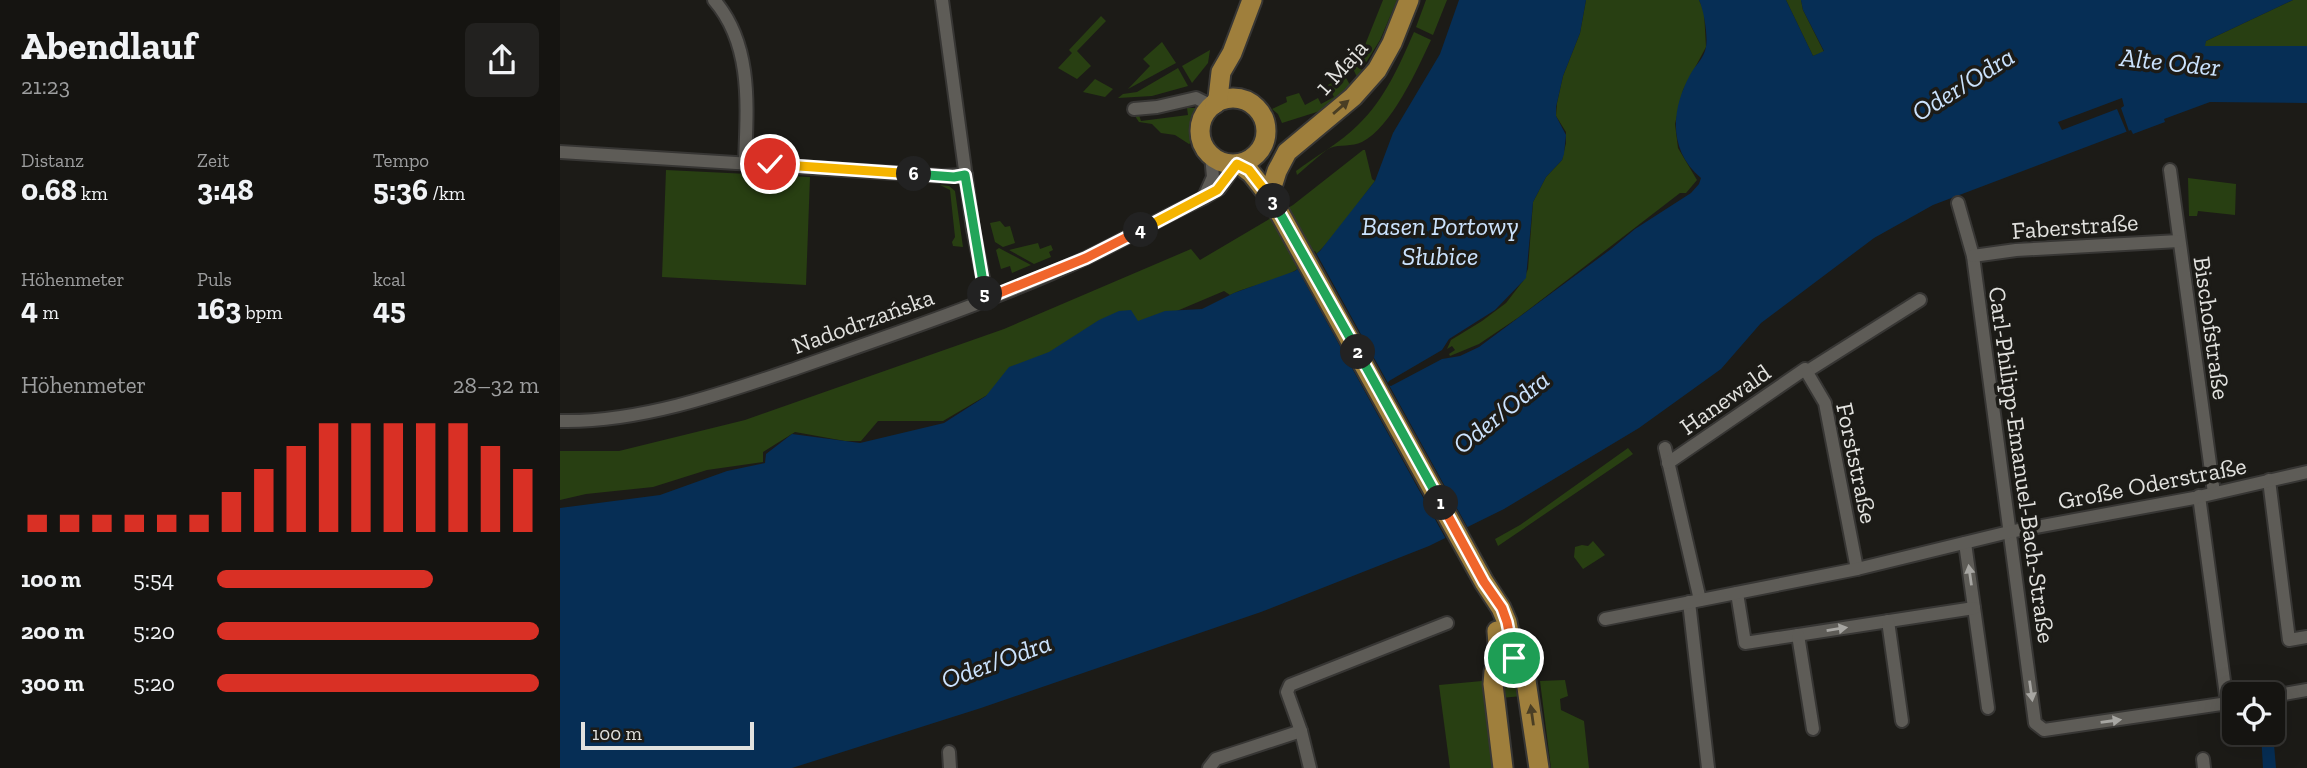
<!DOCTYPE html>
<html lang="de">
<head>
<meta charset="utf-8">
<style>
  body { margin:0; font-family:"Zilla Slab",serif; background:#22211f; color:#f1f3f6; height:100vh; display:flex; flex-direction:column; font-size:26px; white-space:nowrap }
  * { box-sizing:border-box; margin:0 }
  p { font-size:23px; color:#9d9e9f }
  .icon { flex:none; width:38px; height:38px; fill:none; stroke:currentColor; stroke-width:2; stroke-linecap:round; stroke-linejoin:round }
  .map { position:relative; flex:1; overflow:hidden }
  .panel { display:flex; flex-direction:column; background:#151411; width:560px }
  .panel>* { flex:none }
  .buttons { position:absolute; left:1662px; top:682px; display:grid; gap:14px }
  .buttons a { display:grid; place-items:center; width:63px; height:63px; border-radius:10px; background:#151411; box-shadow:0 7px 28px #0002,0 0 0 2px #343331; font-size:35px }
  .scale { position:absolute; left:21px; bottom:18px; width:173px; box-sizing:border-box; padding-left:7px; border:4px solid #e2e2df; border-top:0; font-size:19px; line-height:24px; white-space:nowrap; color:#e2e2df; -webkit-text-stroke:5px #1c1b17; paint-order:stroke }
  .pin { position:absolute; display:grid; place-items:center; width:60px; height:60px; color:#fff; margin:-30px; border:4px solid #fff; border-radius:50%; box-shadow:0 2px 7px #0007 }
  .km { position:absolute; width:35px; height:35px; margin:-18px; border-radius:50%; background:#222; color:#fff; font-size:19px; line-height:35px; text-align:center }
  .round { display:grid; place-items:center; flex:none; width:74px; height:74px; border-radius:10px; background:#22211f }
  .head { display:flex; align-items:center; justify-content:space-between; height:119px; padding:0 21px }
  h1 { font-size:38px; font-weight:700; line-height:52px }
  .metrics { display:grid; grid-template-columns:repeat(3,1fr); gap:10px; height:119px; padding:7px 21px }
  .metrics div { display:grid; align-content:center }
  .metrics b { font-size:30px; font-weight:700 }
  .metrics small { font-size:19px; font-weight:400 }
  .metrics p { font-size:19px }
  .chart { height:196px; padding:14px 21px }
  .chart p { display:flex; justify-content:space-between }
  .chart svg { width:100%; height:126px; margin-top:7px; stroke:#d93025; stroke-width:6 }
  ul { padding:0 21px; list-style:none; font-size:23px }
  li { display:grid; grid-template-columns:112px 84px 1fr; align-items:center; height:52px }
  li i { height:18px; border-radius:9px; background:#d93025 }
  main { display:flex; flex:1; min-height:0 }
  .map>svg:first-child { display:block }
</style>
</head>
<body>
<main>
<section class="panel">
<div class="head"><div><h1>Abendlauf</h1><p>21:23</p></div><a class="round"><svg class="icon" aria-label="share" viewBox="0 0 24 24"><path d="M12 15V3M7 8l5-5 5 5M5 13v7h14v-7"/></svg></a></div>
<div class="metrics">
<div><p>Distanz</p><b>0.68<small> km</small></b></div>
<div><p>Zeit</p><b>3:48</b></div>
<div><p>Tempo</p><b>5:36<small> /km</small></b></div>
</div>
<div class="metrics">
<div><p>Höhenmeter</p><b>4<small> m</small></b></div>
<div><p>Puls</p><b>163<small> bpm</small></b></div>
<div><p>kcal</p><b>45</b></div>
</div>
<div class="chart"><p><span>Höhenmeter</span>28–32 m</p>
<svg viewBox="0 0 160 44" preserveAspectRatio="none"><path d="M5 44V38M15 44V38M25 44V38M35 44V38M45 44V38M55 44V38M65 44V30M75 44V22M85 44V14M95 44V6M105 44V6M115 44V6M125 44V6M135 44V6M145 44V14M155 44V22"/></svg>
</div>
<ul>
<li><b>100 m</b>5:54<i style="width:67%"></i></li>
<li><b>200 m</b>5:20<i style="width:100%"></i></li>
<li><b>300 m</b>5:20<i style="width:100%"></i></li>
</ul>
</section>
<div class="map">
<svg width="1747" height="768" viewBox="0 0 1747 768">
  <rect width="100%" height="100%" fill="#1c1b17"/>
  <g fill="#283f12">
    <path d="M 823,0 L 837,0 L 820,40 L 797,77 L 788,58 L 789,56 L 799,60 Z"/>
    <path d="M 866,0 L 887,0 L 873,35 L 856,27 Z"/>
    <path d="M 1026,0 L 1139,0 L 1144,11 L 1146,47 L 1123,90 L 1115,124 L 1118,148 L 1137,180 L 1126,193 L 1120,193 L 959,317 L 919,344 L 890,356 L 889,354 L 895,350 L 892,346 L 887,349 L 891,340 L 922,321 L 946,303 L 963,281 L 968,269 L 973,202 L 986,177 L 1002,160 L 1006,143 L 1006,132 L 996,116 L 997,103 L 1003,76 L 1020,33 Z"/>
    <path d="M 1226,0 L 1241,0 L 1243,10 L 1264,52 L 1253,56 Z"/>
    <path d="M 1733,0 L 1747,0 L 1747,46 L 1644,46 L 1646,41 Z"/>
    <path d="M 541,16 L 546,21 L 517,51 L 531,66 L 517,79 L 498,68 L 512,53 L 509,50 Z"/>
    <path d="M 854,32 L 871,40 C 858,68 831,128 802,142 C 792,147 780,144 770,148 C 761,153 747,167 737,175 L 736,171 C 756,156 780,143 798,125 C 825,99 839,66 854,32 Z"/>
    <path d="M 602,42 L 616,63 L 568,89 L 590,66 L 583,59 Z"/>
    <path d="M 650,50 L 648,63 L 632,83 L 622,66 Z"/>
    <path d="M 618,68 L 628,86 L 592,96 L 558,98 L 563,94 L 577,92 Z"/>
    <path d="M 785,76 L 790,85 L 760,111 L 722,123 L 718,114 L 712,109 L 727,102 L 726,97 L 739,93 L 745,105 L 758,98 L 761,104 L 774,97 L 768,85 Z"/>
    <path d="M 535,79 L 553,89 L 545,97 L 523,92 Z"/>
    <path d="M 627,108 L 635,108 L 635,140 L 629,144 L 615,135 L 601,133 L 592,124 L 579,122 L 575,116 L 579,115 L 581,121 L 628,115 Z"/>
    <path d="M 803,150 L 805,150 L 812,179 L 815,181 C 792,210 767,251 736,270 C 716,283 691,284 670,295 L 664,291 L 451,381 L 383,421 L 318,421 L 301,441 L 285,441 L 235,432 L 203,452 L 203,462 L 147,470 L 93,487 L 26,494 L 0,500 L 0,451 L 59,451 L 185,420 L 444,329 L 631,249 L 640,260 L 733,205 Z"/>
    <path d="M 106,170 L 250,177 L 246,285 L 102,277 Z"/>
    <path d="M 1628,178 L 1676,184 L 1675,215 L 1638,211 L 1637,216 L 1629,216 Z"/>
    <path d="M 380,185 L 389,186 L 395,191 L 403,247 L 393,246 L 392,242 L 395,237 L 390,190 Z"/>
    <path d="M 440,221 L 445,227 L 450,226 L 455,243 L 443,247 L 435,242 L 430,223 Z"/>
    <path d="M 478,243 L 480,249 L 491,245 L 493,250 L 489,252 L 491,257 L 474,264 L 449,250 Z"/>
    <path d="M 439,248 L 471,265 L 452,273 L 450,266 L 441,269 L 436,250 Z"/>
    <path d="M 1068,448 L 1073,454 L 938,546 L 935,539 L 960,525 Z"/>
    <path d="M 1033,541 L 1045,555 L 1023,569 L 1014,557 L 1015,547 L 1022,545 L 1028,546 Z"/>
    <path d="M 950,672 L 955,673 L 962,696 L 941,698 L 941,676 Z"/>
    <path d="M 1005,680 L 1008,696 L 1000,699 L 1001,710 L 1024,721 L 1029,768 L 991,768 L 980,681 Z"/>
    <path d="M 922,681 L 932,768 L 890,768 L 879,685 Z"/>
  </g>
  <g fill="#062e55">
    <path d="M 899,0 L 1026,0 L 1020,33 L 1003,76 L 996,107 L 996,116 L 1006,135 L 1004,154 L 1002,160 L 986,177 L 973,202 L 966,278 L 935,310 L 889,339 L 882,350 L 829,381 L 827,385 L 831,386 L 882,359 L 900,356 L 919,347 L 1051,249 L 1075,229 L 1131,193 L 1139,184 L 1141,178 C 1108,150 1111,110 1130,75 C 1135,65 1144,59 1146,47 C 1148,36 1144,10 1139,0 L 1226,0 L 1253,56 L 1264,51 L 1243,10 L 1241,0 L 1733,0 L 1646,41 L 1645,46 L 1747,46 L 1747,103 L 1650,102 L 1604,119 L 1605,122 L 1573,134 L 1571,130 L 1373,205 L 1314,238 L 1201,323 L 1161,369 L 1079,428 L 944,509 L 869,546 L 701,612 L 421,708 L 232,768 L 0,768 L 0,508 L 100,495 L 167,471 L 205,463 L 206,454 L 232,434 L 300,443 L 384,423 L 426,396 L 449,367 L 489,352 L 539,320 L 559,311 L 571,310 L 578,321 L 605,311 L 642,309 L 674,293 L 735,271 L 760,251 L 815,181 L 833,133 L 880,54 Z"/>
    <path d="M 1701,733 L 1713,733 L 1716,768 L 1703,768 Z"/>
  </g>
  <g fill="#1c1b17">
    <path d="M 1562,98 L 1564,106 L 1561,108 L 1570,134 L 1568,135 L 1557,109 L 1502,130 L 1498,122 Z"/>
    <path d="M 755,251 L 909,530 L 887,541 L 736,266 Z"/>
  </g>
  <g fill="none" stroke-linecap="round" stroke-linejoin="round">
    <g stroke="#373634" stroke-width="16">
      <g id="street">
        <path d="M 154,0 C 193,45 187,107 185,163"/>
        <path d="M 382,0 L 413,229 L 427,298"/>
        <path d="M 574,109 L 597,107 L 636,98 L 652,106"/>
        <path d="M 0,152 L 382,176 L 406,175"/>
        <path d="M 1610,170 L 1654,493"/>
        <path d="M 644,197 L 653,177 L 651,155"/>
        <path d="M 1398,203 L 1413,256 L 1475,723 L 1484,730 L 1675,702"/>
        <path d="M 1413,256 L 1456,250 L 1619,241"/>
        <path d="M 1246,372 L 1360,300"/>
        <path d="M 0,421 C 79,423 164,393 237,368 C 334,334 433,301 526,258 C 566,239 604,216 644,198 L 659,189 L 677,164"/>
        <path d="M 1105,448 L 1140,600"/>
        <path d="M 1108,463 L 1245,369 L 1265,403 L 1297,569"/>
        <path d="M 1709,480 L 1729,640 L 1747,637"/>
        <path d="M 1639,496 L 1667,703"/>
        <path d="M 1405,543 L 1428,708"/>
        <path d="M 1177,593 L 1185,643 L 1414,608"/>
        <path d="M 1129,602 L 1148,768"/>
        <path d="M 1045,619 L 1297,569 L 1449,532 L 1634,498 L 1747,472"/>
        <path d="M 1328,621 L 1342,721"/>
        <path d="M 1238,635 L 1253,729"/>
        <path d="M 1713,696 L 1747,690"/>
        <path d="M 389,752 L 390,768"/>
        <path d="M 1643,759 L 1644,768"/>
        <path d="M 649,768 L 656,759 L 741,731"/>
        <path d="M 750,768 L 741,731 L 727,692 L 730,685 L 887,623"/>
      </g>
    </g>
    <g stroke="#373634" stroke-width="23">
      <g id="primary">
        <circle cx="673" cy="131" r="33"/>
        <path d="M 655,104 L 658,98 L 661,72 L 672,53 L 692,0"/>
        <path d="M 679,164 L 691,173 L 713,201 L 924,582 L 941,608 L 947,622 L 954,658 L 965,674 L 979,768"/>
        <path d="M 710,193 L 717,171 L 727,152 L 793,97 L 817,70 L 832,43 L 849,0"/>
        <path d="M 937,631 L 939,658 L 934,672 L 933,684 L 943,768"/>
      </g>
    </g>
    <use href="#street" stroke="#5e5c57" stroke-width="12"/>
    <use href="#primary" stroke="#9f7f3c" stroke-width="19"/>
  </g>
  <defs><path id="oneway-solid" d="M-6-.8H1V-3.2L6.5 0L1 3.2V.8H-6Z" transform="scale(1.75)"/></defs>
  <g fill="#4a3e24">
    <use href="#oneway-solid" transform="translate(781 107) rotate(-41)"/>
    <use href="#oneway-solid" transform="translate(972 715) rotate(-98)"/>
  </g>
  <g fill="#a7a6a2">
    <use href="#oneway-solid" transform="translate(1410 575) rotate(-98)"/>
    <use href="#oneway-solid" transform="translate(1277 629) rotate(-9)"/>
    <use href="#oneway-solid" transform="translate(1471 691) rotate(82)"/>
    <use href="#oneway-solid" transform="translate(1551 721) rotate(-8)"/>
  </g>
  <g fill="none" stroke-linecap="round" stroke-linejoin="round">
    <g stroke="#fff" stroke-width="14">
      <path id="split-1" d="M 881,503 L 924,582 L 942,608 L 947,622 L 954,658"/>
    </g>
    <g stroke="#fff" stroke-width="14">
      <path id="split-2" d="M 798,352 L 881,503"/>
    </g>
    <g stroke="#fff" stroke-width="14">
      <path id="split-3" d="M 713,201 L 798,352"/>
    </g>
    <g stroke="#fff" stroke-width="14">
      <path id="split-4" d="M 581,230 L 657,190 L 677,164 L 689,170 L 713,201"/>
    </g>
    <g stroke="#fff" stroke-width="14">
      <path id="split-5" d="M 425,294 L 427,298 L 526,258 L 581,230"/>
    </g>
    <g stroke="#fff" stroke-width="14">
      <path id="split-6" d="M 354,174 L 394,177 L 405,175 L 425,294"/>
    </g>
    <g stroke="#fff" stroke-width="14">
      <path id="split-7" d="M 210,164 L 354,174"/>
    </g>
    <use href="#split-1" stroke="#f0652b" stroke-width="9"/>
    <use href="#split-2" stroke="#22a559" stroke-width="9"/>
    <use href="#split-3" stroke="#22a559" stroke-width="9"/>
    <use href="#split-4" stroke="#f5b400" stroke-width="9"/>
    <use href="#split-5" stroke="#f0652b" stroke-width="9"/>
    <use href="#split-6" stroke="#22a559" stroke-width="9"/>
    <use href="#split-7" stroke="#f5b400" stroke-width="9"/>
  </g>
  <g text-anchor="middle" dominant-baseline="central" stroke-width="7" stroke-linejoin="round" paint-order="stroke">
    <g font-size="24" fill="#e2e2df" stroke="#1c1b17">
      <text transform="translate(781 67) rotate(-48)">1 Maja</text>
      <text transform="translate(1515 226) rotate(-4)">Faberstraße</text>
      <text transform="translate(303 321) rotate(-20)">Nadodrzańska</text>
      <text transform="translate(1652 328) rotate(82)">Bischofstraße</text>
      <text transform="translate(1165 399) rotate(-35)">Hanewald</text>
      <text transform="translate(1297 463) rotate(78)">Forststraße</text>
      <text transform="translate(1462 465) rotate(82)">Carl-Philipp-Emanuel-Bach-Straße</text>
      <text transform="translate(1592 483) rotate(-11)">Große Oderstraße</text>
    </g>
    <g font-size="26" font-style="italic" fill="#cbe3fe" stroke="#1c1b17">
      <text transform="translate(1610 62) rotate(6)">Alte Oder</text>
      <text transform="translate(1403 84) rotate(-32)">Oder/Odra</text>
      <text x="880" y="226">Basen Portowy<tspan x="880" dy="30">Słubice</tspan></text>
      <text transform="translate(941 412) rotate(-39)">Oder/Odra</text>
      <text transform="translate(436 661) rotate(-20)">Oder/Odra</text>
    </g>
  </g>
</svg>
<div class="buttons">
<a><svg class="icon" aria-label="locate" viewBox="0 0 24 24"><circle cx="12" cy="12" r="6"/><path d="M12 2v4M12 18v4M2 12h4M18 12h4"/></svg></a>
</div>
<div class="scale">100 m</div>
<div class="pin" style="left:954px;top:658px;background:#1e9e55"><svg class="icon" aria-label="arrive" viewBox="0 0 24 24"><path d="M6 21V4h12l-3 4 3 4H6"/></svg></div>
<div class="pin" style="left:210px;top:164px;background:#d93025"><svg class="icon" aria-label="check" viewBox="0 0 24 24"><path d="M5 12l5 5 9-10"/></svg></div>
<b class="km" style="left:881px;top:503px">1</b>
<b class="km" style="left:798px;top:352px">2</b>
<b class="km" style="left:713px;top:201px">3</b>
<b class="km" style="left:581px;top:230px">4</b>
<b class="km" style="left:425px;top:294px">5</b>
<b class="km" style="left:354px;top:174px">6</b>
</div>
</main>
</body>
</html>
